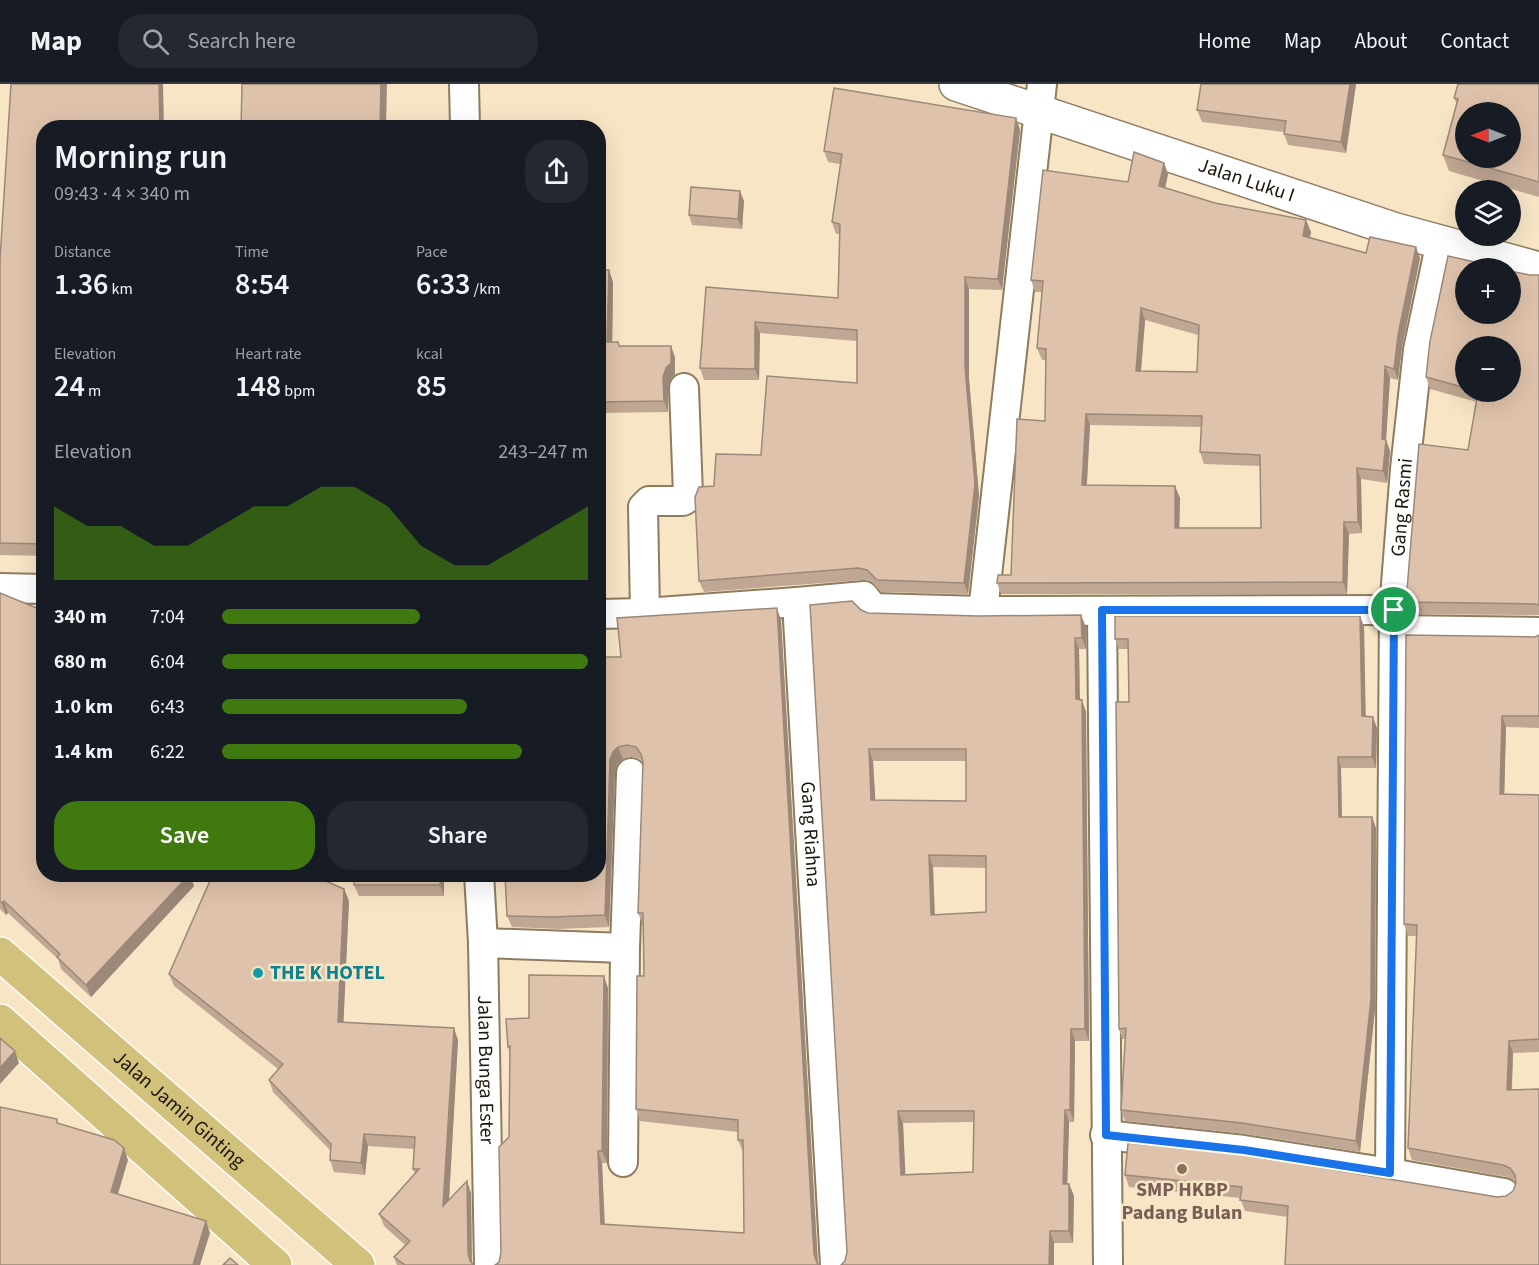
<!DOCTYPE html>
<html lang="en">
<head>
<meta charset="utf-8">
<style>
  body { margin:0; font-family:"Source Sans 3",sans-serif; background:#242831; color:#f1f3f6; height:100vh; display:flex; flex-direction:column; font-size:22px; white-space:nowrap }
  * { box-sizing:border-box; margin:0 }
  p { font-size:20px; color:#9ea1a6 }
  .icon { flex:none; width:33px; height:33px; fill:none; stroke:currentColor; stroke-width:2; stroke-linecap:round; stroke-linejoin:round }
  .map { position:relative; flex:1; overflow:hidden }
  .details { position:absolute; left:36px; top:36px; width:570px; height:762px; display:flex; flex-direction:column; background:#171b24; border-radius:24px; box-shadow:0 6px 24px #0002 }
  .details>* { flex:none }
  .needle { width:39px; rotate:270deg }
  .controls { position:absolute; left:1455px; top:18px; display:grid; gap:12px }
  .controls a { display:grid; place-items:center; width:66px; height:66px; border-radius:50%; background:#171b24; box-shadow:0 6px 24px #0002; font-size:30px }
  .pin { position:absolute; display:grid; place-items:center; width:51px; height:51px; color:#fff; margin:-26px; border:3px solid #fff; border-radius:50%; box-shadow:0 2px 6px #0007 }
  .round { display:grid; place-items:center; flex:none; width:63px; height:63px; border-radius:24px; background:#242831 }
  .summary { display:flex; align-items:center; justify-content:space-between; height:102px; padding:0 18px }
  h1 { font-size:33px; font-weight:600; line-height:45px }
  .metrics { display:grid; grid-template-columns:repeat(3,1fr); gap:9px; height:102px; padding:6px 18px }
  .metrics div { display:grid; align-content:center }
  .metrics b { font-size:30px; font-weight:600 }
  .metrics small { font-size:16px; font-weight:400 }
  .metrics p { font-size:16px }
  .chart { height:168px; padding:12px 18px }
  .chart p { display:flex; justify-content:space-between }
  .chart svg { width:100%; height:108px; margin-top:6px; fill:#3f7910; opacity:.7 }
  .action { display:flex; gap:12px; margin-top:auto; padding:12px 18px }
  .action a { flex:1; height:69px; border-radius:24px; background:#3f7910; color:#fff; font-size:24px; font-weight:600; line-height:69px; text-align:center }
  .action a+a { background:#242831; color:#f1f3f6 }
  ul { padding:0 18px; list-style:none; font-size:20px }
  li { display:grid; grid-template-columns:96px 72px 1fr; align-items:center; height:45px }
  li i { height:15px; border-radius:8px; background:#3f7910 }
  header { display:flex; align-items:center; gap:36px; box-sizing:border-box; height:84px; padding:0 30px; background:#171b24; border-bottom:2px solid #363941 }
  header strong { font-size:28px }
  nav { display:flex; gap:33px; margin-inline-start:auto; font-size:21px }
  .search { width:420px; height:54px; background:#242831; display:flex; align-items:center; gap:15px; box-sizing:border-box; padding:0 21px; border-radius:24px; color:#9ea1a6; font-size:22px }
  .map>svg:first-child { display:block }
</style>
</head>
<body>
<header>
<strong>Map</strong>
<div class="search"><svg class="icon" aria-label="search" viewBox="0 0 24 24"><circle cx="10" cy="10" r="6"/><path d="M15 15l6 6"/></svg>Search here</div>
<nav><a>Home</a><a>Map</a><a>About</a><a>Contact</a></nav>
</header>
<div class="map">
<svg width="1539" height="1181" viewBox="0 0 1539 1181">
  <rect width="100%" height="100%" fill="#f7e5c6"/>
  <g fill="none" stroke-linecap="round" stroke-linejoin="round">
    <g stroke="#8d7c60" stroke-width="32">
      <g id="minor">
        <path d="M 464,0 L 465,44"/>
        <path d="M 0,504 L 44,505"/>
        <path d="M 797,518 L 864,512 L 873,524 L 983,527 L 1394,526"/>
        <path d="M 983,527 L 1042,0"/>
        <path d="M 1102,527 L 1108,1181"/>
        <path d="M 645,529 L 643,423 L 649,417 L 683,417 L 686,415 L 688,411 L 684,304"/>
        <path id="s1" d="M 598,530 L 645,529 L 797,518 L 835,1181"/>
        <path d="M 1394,546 L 1539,548"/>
        <path id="s2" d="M 479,790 L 483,859 L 489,1181"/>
        <path d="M 483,859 L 625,864"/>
        <path d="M 1105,1051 L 1244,1066 L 1390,1089 L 1504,1109"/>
        <path d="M 623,1078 L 625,864 L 631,689"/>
        <path id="s3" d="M 1390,1089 L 1394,526 L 1405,385 L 1418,266 L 1441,157"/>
      </g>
    </g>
    <g stroke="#8d7c60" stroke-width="36">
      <g id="tertiary">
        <path id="s4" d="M 956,0 L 1396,146 L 1539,185"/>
      </g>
    </g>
    <g stroke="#fff" stroke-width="36">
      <g id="primary">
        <path id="s5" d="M 0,870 L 358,1181"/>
        <path d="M 0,937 L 275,1181"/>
      </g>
    </g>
    <use href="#minor" stroke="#fff" stroke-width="28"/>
    <use href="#tertiary" stroke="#fff" stroke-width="33"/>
    <use href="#primary" stroke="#d1c17b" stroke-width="33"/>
  </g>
  <g fill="#c0a793" fill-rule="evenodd">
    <path d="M 1201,0 L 1356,0 L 1346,69 L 1288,61 L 1284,50 L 1284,48 L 1202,38 L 1197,26 Z"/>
    <path d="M 1539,0 L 1539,113 L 1449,87 L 1443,71 L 1457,20 L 1454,14 Z"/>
    <path d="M 1016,34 L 1020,46 L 1002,206 L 969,205 L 969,295 L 979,412 L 968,510 L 881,508 L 871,497 L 863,496 L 704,508 L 699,497 L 714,402 L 761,371 L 857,299 L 857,257 L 760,249 L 759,296 L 704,296 L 700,284 L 706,203 L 838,214 L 840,150 L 836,150 L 832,138 L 840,80 L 828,78 L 824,67 Z"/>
    <path d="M 44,44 L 44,472 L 0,471 L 0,175 Z"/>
    <path d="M 1164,79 L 1168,90 L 1165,104 L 1215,119 L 1306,136 L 1311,148 L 1310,153 L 1366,169 L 1420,174 L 1402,263 L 1398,296 L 1390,294 L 1386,356 L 1390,367 L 1387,399 L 1361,395 L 1362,449 L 1349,450 L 1347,510 L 1001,510 L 997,499 L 1011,491 L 1045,337 L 1046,276 L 1042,276 L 1037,264 L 1042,208 L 1035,208 L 1031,196 L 1128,98 ZM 1145,236 L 1198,251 L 1197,288 L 1141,287 ZM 1090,341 L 1201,343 L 1200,368 L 1204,380 L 1260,382 L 1261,444 L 1179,444 L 1180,414 L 1087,401 Z"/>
    <path d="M 744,117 L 742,145 L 692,141 L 689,131 Z"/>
    <path d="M 598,186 L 613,198 L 612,258 L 620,262 L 675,273 L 675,290 L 670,296 L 668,304 L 668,328 L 598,329 Z"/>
    <path d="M 1530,191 L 1539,191 L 1539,531 L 1410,530 L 1406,518 L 1468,366 L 1477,318 L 1430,305 L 1426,293 ZM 1466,262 L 1510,308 L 1466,308 Z"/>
    <path d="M 598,414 L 601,421 L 606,513 L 598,514 Z"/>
    <path d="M 0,509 L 44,790 L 190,790 L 194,802 L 91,913 L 61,885 L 58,875 L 8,829 L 6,831 L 0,825 Z"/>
    <path d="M 861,526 L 868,529 L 1086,543 L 1086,565 L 1079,565 L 1080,616 L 1086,628 L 1089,957 L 1075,957 L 1074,1038 L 1069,1038 L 1067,1100 L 1069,1100 L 1074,1112 L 1073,1159 L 1054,1159 L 1054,1181 L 841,1181 L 845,1177 L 847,1168 ZM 873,677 L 966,677 L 966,717 L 875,716 ZM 933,783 L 986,784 L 986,828 L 935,831 ZM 974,1038 L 973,1088 L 905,1090 L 903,1039 Z"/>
    <path d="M 1360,532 L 1364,543 L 1365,633 L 1377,644 L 1376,684 L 1341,684 L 1342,733 L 1372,733 L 1376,744 L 1375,925 L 1360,1068 L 1246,1050 L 1125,1037 L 1121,1026 L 1125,955 L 1122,955 L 1119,945 L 1129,618 L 1128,565 L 1119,565 L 1115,555 Z"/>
    <path d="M 781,536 L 818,1180 L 499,1178 L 501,1169 L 509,1053 L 510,970 L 508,963 L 529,934 L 608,904 L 607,1079 L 602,1079 L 605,1141 L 744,1149 L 743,1068 L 738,1056 L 738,1048 L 640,1037 L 636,1025 L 644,892 L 643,841 L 638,829 L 643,679 L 640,675 L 631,673 L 623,675 L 617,680 L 615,688 L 609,843 L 558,845 L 512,843 L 507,832 L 506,794 L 504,790 L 598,790 L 621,573 Z"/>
    <path d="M 1539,551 L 1539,644 L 1506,643 L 1504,710 L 1539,711 L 1539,968 L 1513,969 L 1512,1006 L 1539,1181 L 1288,1133 L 1245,1127 L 1240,1114 L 1129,1103 L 1125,1091 L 1497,1113 L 1506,1112 L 1513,1107 L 1516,1098 L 1514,1096 L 1507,1093 L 1412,1076 L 1408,1064 L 1417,852 L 1408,852 L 1404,840 L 1535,553 Z"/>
    <path d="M 444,790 L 444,812 L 359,812 L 354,801 Z"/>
    <path d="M 344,805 L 349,817 L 343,938 L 458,956 L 449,1116 L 471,1109 L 472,1179 L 474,1181 L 397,1181 L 394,1173 L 405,1161 L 384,1142 L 379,1130 L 415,1090 L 413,1085 L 414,1065 L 368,1062 L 365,1091 L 334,1088 L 330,1076 L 331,1067 L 273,1008 L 269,996 L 278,985 L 174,902 L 169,890 Z"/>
  </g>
  <g fill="#9c8878">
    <path d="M 159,0 L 163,0 L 164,44 L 160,44 Z"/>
    <path d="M 381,0 L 387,0 L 386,44 L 380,44 Z"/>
    <path d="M 1350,0 L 1356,0 L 1346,69 L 1341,58 Z"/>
    <path d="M 1016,34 L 1020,46 L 1002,206 L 998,195 Z"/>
    <path d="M 1164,79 L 1168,90 L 1163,114 L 1159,102 Z"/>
    <path d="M 740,107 L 744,117 L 742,145 L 738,135 Z"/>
    <path d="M 1306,136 L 1311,148 L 1308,163 L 1303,152 Z"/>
    <path d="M 1416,163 L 1420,174 L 1402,263 L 1398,296 L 1394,285 L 1398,251 Z"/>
    <path d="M 609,186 L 613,198 L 612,270 L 607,258 Z"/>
    <path d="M 965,193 L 969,205 L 969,295 L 979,412 L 968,510 L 964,499 Z"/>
    <path d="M 1141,224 L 1145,236 L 1140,298 L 1136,287 Z"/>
    <path d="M 755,238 L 760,249 L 759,296 L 755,285 Z"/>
    <path d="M 671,262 L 675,273 L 675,290 L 670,296 L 668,304 L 668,328 L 664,317 L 663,293 Z"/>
    <path d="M 1385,282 L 1390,294 L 1386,356 L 1390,367 L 1387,399 L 1383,387 L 1382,355 Z"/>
    <path d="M 1086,330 L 1090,341 L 1086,413 L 1082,401 Z"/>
    <path d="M 1357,384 L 1361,395 L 1362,449 L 1358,438 Z"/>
    <path d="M 1175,402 L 1180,414 L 1179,456 L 1175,444 Z"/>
    <path d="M 598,414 L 601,421 L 606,513 L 601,499 L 598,456 Z"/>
    <path d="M 1344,438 L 1349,450 L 1347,510 L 1343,498 Z"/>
    <path d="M 777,524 L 781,536 L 818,1181 L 814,1170 Z"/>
    <path d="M 1081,531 L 1086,543 L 1086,565 L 1082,554 Z"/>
    <path d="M 1360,532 L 1364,543 L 1366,643 L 1362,632 Z"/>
    <path d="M 1075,554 L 1079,565 L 1080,626 L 1076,615 Z"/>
    <path d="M 1082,616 L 1086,628 L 1089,957 L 1085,945 Z"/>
    <path d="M 1502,632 L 1506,643 L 1504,722 L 1500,710 Z"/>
    <path d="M 1373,633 L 1377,644 L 1376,684 L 1372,673 Z"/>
    <path d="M 618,663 L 623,675 L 617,680 L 615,688 L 609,843 L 605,831 L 610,676 L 613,668 Z"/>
    <path d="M 869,665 L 873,677 L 876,727 L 871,716 Z"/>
    <path d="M 1338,673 L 1341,684 L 1342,744 L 1339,733 Z"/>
    <path d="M 1372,733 L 1376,744 L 1375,925 L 1360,1068 L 1356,1057 Z"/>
    <path d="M 929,771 L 933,783 L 935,843 L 931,831 Z"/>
    <path d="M 190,790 L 194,802 L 91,913 L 86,901 Z"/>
    <path d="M 440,790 L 444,790 L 444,812 L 440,801 Z"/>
    <path d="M 344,805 L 349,817 L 343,950 L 338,938 Z"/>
    <path d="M 4,817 L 8,829 L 6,831 L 2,819 Z"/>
    <path d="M 604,892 L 608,904 L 607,1079 L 602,1067 Z"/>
    <path d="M 454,944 L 458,956 L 448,1133 L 443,1122 Z"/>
    <path d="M 1071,945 L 1075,957 L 1074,1038 L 1070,1026 Z"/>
    <path d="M 1509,957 L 1513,969 L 1511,1018 L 1507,1006 Z"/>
    <path d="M 15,967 L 19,979 L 0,1000 L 0,984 Z"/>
    <path d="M 1065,1026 L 1069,1038 L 1067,1112 L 1063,1100 Z"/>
    <path d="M 898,1027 L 903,1039 L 906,1102 L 901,1091 Z"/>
    <path d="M 364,1050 L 368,1062 L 365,1091 L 361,1079 Z"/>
    <path d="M 124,1064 L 128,1076 L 115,1120 L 111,1108 Z"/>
    <path d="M 598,1067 L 602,1079 L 605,1152 L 601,1140 Z"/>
    <path d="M 467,1097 L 471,1109 L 472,1181 L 468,1169 Z"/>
    <path d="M 1069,1100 L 1074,1112 L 1073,1159 L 1069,1147 Z"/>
    <path d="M 206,1137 L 210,1149 L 200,1181 L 193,1181 Z"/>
    <path d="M 1050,1147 L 1054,1159 L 1054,1181 L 1049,1181 Z"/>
  </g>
  <g fill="#dfc2ab" stroke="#9c8878" stroke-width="1.5" fill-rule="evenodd">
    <path d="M 11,0 L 159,0 L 160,44 L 44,44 L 44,460 L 0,459 L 0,175 Z"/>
    <path d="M 242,0 L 381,0 L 380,44 L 241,44 Z"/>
    <path d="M 1201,0 L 1350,0 L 1341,58 L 1284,50 L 1286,37 L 1197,26 Z"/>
    <path d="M 1458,0 L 1539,0 L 1539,98 L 1443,71 L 1458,15 L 1454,14 ZM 1466,28 L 1510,28 L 1510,74 L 1466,74 Z"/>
    <path d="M 834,4 L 1016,34 L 998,195 L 965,193 L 965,283 L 975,400 L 964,499 L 877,496 L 867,486 L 858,484 L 699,497 L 695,413 L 699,403 L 714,402 L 716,370 L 761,371 L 767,292 L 857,299 L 857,246 L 755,238 L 755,285 L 700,284 L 706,203 L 838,214 L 840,140 L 832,138 L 842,70 L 824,67 Z"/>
    <path d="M 1134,68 L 1164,79 L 1159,102 L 1215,119 L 1306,136 L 1303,152 L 1366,169 L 1370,153 L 1416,163 L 1398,251 L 1394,285 L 1385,282 L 1382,355 L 1386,356 L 1383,387 L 1357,384 L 1358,438 L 1344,438 L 1343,498 L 997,499 L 998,491 L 1011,491 L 1017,335 L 1045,337 L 1046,265 L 1037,264 L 1043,197 L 1031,196 L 1043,86 L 1128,98 ZM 1141,224 L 1199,241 L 1197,288 L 1136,287 ZM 1086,330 L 1202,332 L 1200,368 L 1260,371 L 1261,444 L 1175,444 L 1175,402 L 1082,401 Z"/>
    <path d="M 691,103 L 740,107 L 738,135 L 689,131 Z"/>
    <path d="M 1448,172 L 1501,184 L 1466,184 L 1466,230 L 1510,230 L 1510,187 L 1530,191 L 1539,191 L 1539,521 L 1535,520 L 1406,518 L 1419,360 L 1468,366 L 1478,308 L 1510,308 L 1510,262 L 1466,262 L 1466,304 L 1426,293 L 1430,257 Z"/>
    <path d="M 598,186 L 609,186 L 607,258 L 618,258 L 619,262 L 671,262 L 671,279 L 666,284 L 663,293 L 664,317 L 598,318 Z"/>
    <path d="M 598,456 L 601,499 L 598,499 Z"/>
    <path d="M 0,509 L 44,527 L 44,790 L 190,790 L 86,901 L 57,873 L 60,870 L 4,817 L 2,819 L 0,817 Z"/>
    <path d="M 852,517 L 861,526 L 868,529 L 978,532 L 1081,531 L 1082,554 L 1075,554 L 1076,615 L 1082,616 L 1085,945 L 1071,945 L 1070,1026 L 1065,1026 L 1063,1100 L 1069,1100 L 1069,1147 L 1050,1147 L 1049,1181 L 841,1181 L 845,1177 L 847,1168 L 810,521 ZM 869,665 L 966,665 L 966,717 L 871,716 ZM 929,771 L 986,772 L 986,828 L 931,831 ZM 898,1027 L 974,1027 L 973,1088 L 901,1091 Z"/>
    <path d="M 777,524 L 814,1170 L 817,1179 L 820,1181 L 495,1181 L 499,1178 L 501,1169 L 499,1063 L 509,1053 L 510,962 L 508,963 L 506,935 L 529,934 L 529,891 L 604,892 L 602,1067 L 598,1067 L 601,1140 L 744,1149 L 743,1056 L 738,1056 L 738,1036 L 636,1025 L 637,892 L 644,892 L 643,829 L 638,829 L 643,678 L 641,670 L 636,663 L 627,661 L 618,663 L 613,668 L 610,676 L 605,831 L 553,833 L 507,832 L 505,790 L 598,790 L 598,573 L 621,573 L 617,534 Z"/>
    <path d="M 1115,532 L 1360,532 L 1362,632 L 1373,633 L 1372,673 L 1338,673 L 1339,733 L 1372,733 L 1371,915 L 1356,1057 L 1242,1039 L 1121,1026 L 1126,944 L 1119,945 L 1116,618 L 1129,618 L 1128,555 L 1115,555 Z"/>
    <path d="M 1406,551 L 1535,553 L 1539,551 L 1539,632 L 1502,632 L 1500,710 L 1539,711 L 1539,955 L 1509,957 L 1507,1006 L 1539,1005 L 1539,1181 L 1285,1181 L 1288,1122 L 1240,1116 L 1242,1103 L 1125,1091 L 1128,1059 L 1238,1070 L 1497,1113 L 1506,1112 L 1513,1107 L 1516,1099 L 1515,1091 L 1510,1084 L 1503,1081 L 1408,1064 L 1417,841 L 1404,840 Z"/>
    <path d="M 213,790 L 310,790 L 344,805 L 338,938 L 454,944 L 443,1122 L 467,1097 L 468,1169 L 470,1177 L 474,1181 L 405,1181 L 394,1173 L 410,1157 L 379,1130 L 419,1085 L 413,1085 L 415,1053 L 364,1050 L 361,1079 L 330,1076 L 331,1060 L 269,996 L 283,980 L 169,890 Z"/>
    <rect x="354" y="790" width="86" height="11"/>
    <path d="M 0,954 L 15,967 L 0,984 Z"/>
    <path d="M 0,1023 L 57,1035 L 57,1039 L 114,1056 L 124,1064 L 111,1108 L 206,1137 L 193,1181 L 0,1181 Z"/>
    <path d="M 230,1174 L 238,1181 L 223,1181 Z"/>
  </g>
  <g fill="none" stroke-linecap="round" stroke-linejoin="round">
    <g stroke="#fff" stroke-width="12">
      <path id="route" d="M 1102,526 L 1394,526 L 1390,1089 L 1244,1066 L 1106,1051 Z"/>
    </g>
    <use href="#route" stroke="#1a73e8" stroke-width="8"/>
  </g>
  <circle fill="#0f9aa8" stroke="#f7e5c6" stroke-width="2" cx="258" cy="889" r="6"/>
  <circle fill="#8d6e63" stroke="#f7e5c6" stroke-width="2" cx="1182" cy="1085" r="6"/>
  <g text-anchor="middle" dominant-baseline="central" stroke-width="5" stroke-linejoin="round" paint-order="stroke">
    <g font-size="20" fill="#1d160b" stroke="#f7e5c6">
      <text stroke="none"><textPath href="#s4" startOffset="306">Jalan Luku I</textPath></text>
      <text stroke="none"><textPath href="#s3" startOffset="666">Gang Rasmi</textPath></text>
      <text stroke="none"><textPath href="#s1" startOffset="432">Gang Riahna</textPath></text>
      <text stroke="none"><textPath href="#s2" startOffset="196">Jalan Bunga Ester</textPath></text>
      <text stroke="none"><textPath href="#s5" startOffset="237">Jalan Jamin Ginting</textPath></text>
    </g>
    <g font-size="20" font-weight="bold" fill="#0d838f" stroke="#f7e5c6" text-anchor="start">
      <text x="270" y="889">THE K HOTEL</text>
    </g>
    <g font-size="20" font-weight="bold" fill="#785e54" stroke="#f7e5c6">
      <text x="1182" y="1106">SMP HKBP<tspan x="1182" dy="23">Padang Bulan</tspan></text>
    </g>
  </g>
</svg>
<div class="controls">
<a><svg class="needle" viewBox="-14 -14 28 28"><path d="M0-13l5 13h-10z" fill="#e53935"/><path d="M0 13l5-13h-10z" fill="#9ea1a6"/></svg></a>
<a><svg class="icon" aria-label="layers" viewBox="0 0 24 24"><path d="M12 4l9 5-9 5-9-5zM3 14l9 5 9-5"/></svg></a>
<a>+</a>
<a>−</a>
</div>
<div class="pin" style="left:1394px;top:526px;background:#1e9e55"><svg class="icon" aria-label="arrive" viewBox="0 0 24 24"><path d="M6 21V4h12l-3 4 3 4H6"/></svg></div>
<section class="details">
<div class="summary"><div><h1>Morning run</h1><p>09:43 · 4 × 340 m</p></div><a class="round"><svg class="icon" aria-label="share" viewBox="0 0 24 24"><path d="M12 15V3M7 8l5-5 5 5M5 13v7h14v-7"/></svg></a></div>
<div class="metrics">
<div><p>Distance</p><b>1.36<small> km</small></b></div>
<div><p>Time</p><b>8:54</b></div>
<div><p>Pace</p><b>6:33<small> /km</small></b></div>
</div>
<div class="metrics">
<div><p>Elevation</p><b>24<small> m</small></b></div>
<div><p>Heart rate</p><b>148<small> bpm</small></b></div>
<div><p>kcal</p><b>85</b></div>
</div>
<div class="chart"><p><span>Elevation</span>243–247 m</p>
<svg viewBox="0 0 160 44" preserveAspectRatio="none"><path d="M0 44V14L10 22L20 22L30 30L40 30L50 22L60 14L70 14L80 6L90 6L100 14L110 30L120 38L130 38L140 30L150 22L160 14V44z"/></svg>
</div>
<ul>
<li><b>340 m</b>7:04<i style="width:54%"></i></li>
<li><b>680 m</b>6:04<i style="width:100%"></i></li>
<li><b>1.0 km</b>6:43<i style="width:67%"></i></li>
<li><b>1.4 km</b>6:22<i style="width:82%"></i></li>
</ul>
<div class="action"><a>Save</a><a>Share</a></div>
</section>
</div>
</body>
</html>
